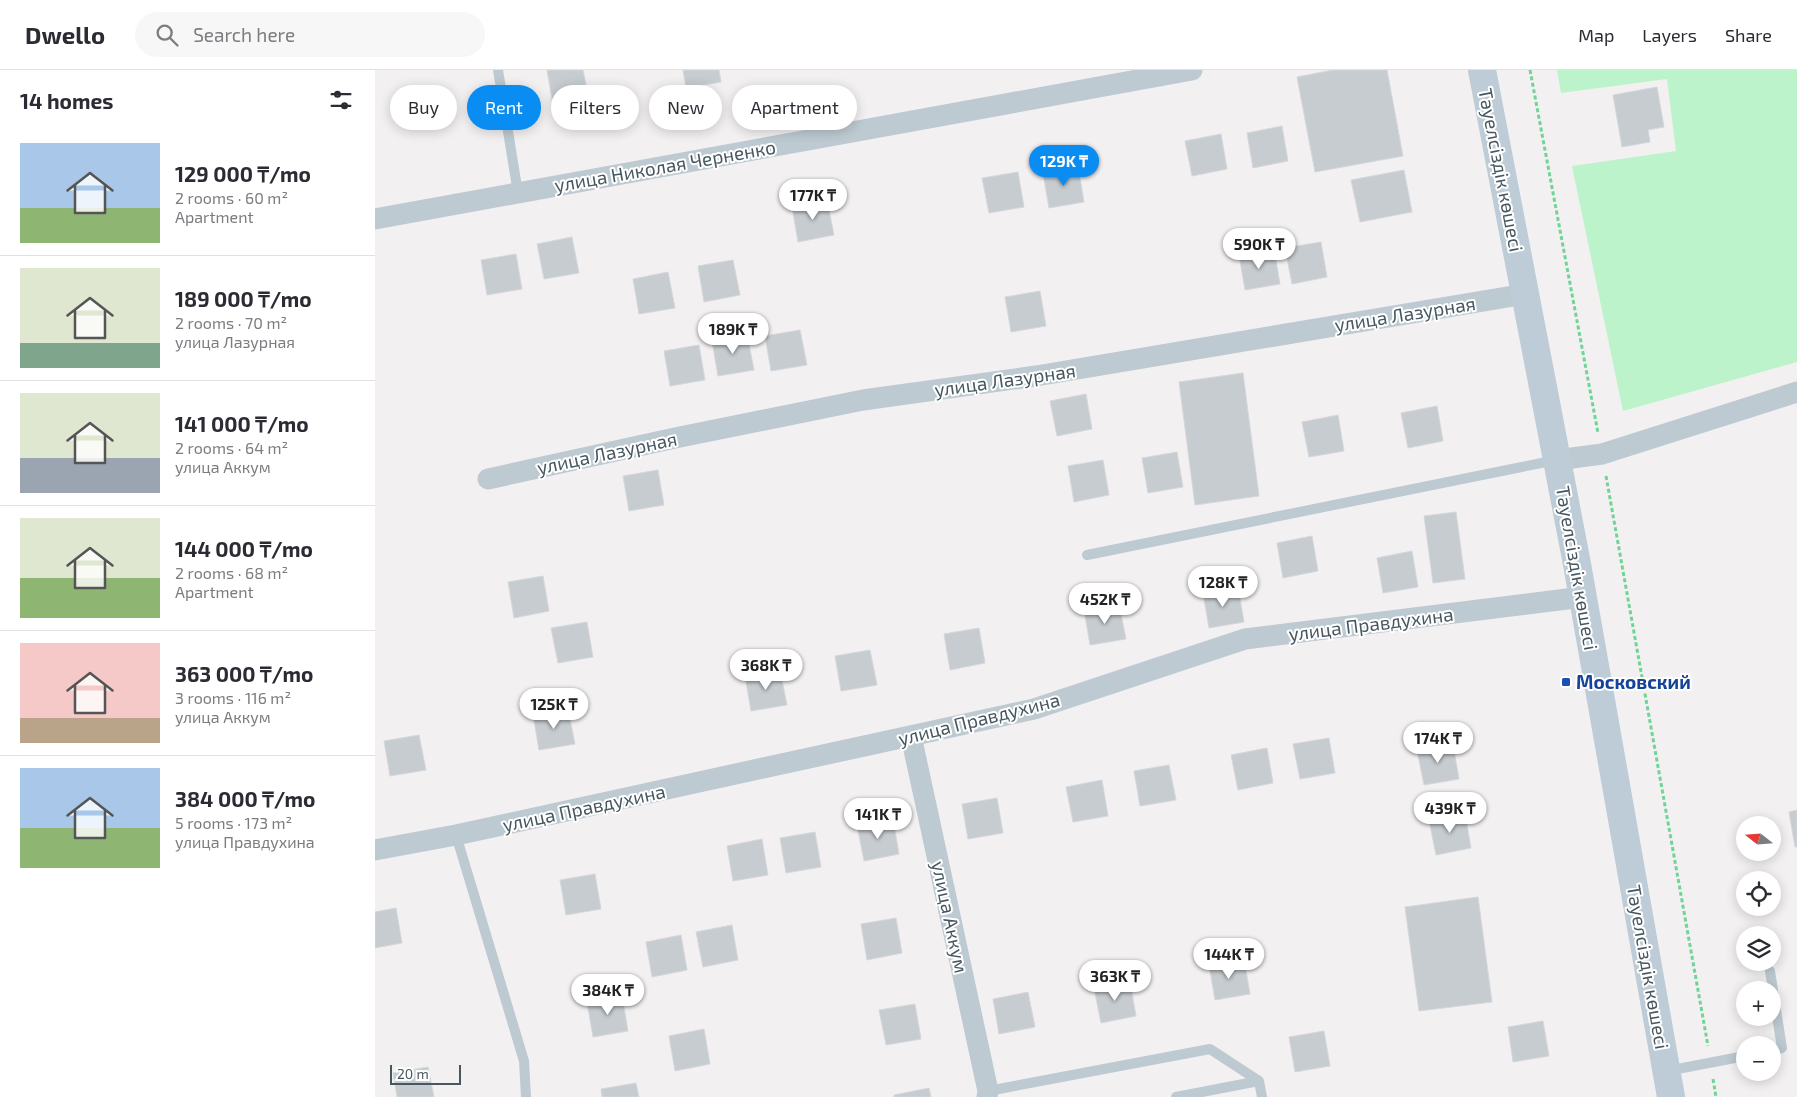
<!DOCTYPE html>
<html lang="en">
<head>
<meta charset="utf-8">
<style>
	body { margin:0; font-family:"Exo 2",sans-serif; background:#f7f7f7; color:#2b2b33; height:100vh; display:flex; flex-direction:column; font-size:19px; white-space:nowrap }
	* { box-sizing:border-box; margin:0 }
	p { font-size:16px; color:#7c7c81 }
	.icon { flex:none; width:28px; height:28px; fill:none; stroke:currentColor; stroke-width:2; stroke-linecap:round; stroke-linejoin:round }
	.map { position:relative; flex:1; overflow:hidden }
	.details { display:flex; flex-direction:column; background:#fff; width:375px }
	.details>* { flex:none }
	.guide { position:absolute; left:15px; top:15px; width:475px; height:45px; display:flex; gap:10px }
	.needle { width:32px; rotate:287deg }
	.controls { position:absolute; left:1361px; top:746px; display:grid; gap:10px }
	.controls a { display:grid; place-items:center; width:45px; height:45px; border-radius:50%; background:#fff; box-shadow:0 2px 12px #0003; font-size:25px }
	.scale { position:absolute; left:15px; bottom:12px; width:71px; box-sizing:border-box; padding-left:5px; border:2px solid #475760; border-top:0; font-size:14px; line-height:18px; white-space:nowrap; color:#475760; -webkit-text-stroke:4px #fff; paint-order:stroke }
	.price { position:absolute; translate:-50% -42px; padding:0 11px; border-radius:18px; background:#fff; color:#222; font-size:16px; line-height:32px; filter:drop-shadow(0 1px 2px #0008) }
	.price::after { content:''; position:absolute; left:50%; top:30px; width:15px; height:11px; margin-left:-8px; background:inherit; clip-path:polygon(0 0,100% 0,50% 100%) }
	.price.active { background:#0a8df3; color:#fff }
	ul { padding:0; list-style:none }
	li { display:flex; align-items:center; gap:15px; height:125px; padding:0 20px }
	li+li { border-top:1px solid #e1e1e2 }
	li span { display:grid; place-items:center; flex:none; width:140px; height:100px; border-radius:0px; color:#555 }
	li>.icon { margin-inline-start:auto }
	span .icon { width:60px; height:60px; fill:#fffc; stroke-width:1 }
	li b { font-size:21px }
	h2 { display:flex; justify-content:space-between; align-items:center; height:60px; padding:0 20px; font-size:21px }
	.pill { padding:0 18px; border-radius:22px; background:#fff; box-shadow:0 2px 12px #0003; font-size:18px; line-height:45px }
	.pill.active { background:#0a8df3; color:#fff }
	header { display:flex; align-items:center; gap:30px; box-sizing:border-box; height:70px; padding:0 25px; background:#fff; border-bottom:1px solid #e1e1e2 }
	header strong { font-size:24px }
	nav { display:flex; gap:28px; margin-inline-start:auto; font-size:18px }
	.search { width:350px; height:45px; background:#f7f7f7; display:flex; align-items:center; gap:12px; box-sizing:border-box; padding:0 18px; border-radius:28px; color:#7c7c81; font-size:19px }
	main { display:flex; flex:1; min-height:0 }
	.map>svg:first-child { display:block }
	.green { fill:#bcf3cb }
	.building { fill:#c7ccd0; stroke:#d4d7dc }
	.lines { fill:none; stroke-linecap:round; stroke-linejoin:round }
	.path { stroke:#71d497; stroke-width:3; stroke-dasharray:4 2.5; stroke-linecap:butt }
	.lane { stroke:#bdcad1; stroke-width:10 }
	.street { stroke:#bdcad1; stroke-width:21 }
	.secondary { stroke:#bdccd6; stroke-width:28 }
	.transit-dot { fill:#1a4fb4; stroke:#fff; stroke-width:2 }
	.labels { text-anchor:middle; stroke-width:4; stroke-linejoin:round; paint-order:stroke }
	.street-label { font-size:19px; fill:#475760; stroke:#fff }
	.transit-label { font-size:19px; font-weight:bold; fill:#164399; stroke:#fff; text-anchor:start }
</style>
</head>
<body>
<header>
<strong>Dwello</strong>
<div class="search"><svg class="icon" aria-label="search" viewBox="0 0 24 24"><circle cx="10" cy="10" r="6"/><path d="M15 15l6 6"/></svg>Search here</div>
<nav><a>Map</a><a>Layers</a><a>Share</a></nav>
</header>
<main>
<section class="details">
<h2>14 homes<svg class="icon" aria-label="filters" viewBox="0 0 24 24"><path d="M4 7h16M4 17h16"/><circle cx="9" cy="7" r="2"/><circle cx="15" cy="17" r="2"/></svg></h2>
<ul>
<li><span style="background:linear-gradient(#a9c7e8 65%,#8fb573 0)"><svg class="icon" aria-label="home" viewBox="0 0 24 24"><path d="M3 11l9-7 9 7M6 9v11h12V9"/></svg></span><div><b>129 000 ₸/mo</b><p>2 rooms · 60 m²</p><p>Apartment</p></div></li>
<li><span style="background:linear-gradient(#dfe7d0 75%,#7fa58c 0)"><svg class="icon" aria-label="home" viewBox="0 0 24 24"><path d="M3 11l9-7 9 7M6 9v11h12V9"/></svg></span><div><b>189 000 ₸/mo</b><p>2 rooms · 70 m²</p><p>улица Лазурная</p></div></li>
<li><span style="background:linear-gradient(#dfe7d0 65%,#9aa5b1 0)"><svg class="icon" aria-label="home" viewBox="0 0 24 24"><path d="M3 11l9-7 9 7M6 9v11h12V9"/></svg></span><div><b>141 000 ₸/mo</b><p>2 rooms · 64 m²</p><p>улица Аккум</p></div></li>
<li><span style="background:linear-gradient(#dfe7d0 60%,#8fb573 0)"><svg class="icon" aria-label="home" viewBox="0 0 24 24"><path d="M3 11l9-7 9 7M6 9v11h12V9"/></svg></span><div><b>144 000 ₸/mo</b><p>2 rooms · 68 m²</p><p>Apartment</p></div></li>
<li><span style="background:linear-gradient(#f6c9c9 75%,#b9a48a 0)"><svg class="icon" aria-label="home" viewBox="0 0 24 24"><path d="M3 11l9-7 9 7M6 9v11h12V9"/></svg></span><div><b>363 000 ₸/mo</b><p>3 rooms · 116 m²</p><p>улица Аккум</p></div></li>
<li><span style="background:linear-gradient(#a9c7e8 60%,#8fb573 0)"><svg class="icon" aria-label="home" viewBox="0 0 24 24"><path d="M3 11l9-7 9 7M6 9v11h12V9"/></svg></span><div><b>384 000 ₸/mo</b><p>5 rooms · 173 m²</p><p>улица Правдухина</p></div></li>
</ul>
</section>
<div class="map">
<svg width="1422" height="1027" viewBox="0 0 1422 1027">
	<rect width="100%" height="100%" fill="#f3f0f1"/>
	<path class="green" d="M 1182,0 L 1422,0 L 1422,292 L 1248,341 L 1197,96 L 1301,81 L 1292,9 L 1186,23 Z"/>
	<path class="building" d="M 172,0 L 208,0 L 214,29 L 178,35 Z
		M 308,0 L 344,0 L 346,12 L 311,18 Z
		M 958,0 L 1012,0 L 1028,86 L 940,102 L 922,7 Z
		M 1282,17 L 1289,57 L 1273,60 L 1275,72 L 1247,77 L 1238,25 Z
		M 907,56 L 913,91 L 878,98 L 872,63 Z
		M 846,64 L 852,99 L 817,106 L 810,71 Z
		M 703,96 L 709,132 L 674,138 L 668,103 Z
		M 1029,100 L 1037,142 L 985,152 L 976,110 Z
		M 643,102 L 649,137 L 614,143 L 607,108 Z
		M 452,130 L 459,165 L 423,172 L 417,137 Z
		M 197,167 L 204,203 L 169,209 L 162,174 Z
		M 946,172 L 952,207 L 917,214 L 910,178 Z
		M 899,179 L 905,214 L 870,220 L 864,185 Z
		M 141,184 L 147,219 L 112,225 L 106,190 Z
		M 358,190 L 365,225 L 329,232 L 323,196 Z
		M 293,202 L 300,238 L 264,244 L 258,209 Z
		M 665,221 L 671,256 L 636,262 L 630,227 Z
		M 425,260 L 432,295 L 396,301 L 390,266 Z
		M 372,264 L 379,300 L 343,306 L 337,271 Z
		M 324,275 L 330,310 L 295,316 L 289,281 Z
		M 868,303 L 884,426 L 820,435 L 804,312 Z
		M 711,324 L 717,359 L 682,366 L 675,331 Z
		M 1062,336 L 1068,371 L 1033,378 L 1026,343 Z
		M 963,345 L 969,381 L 934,387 L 927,352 Z
		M 802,382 L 808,417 L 773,423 L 767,388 Z
		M 728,390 L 734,425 L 699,432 L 693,396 Z
		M 283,400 L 289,435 L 254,441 L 248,406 Z
		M 1081,442 L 1090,509 L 1058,513 L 1049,446 Z
		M 937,466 L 943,501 L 908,508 L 902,473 Z
		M 1037,481 L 1043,517 L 1008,523 L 1002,488 Z
		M 168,506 L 174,541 L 139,548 L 133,512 Z
		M 863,517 L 869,552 L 834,558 L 828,523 Z
		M 744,534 L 751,569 L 715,575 L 709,540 Z
		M 212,552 L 218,587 L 183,593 L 176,558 Z
		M 604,558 L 610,593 L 575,600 L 569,564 Z
		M 495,580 L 502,615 L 466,621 L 460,586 Z
		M 405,600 L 412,635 L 376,641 L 370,606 Z
		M 193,639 L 200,674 L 164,680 L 158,645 Z
		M 44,665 L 51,700 L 15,706 L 9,671 Z
		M 954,668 L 960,703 L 925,709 L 918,674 Z
		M 1078,674 L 1084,709 L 1049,715 L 1042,680 Z
		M 892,678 L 898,713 L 863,720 L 856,685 Z
		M 794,695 L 801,730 L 765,736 L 759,701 Z
		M 727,710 L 733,746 L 698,752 L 691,717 Z
		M 622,728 L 628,763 L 593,769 L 587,734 Z
		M 1422,740 L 1422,777 L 1420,777 L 1414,742 Z
		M 1090,743 L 1096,778 L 1061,785 L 1054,750 Z
		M 518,749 L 524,784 L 489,791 L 482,755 Z
		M 440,762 L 446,797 L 411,803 L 405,768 Z
		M 387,769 L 393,805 L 358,811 L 352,776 Z
		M 220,804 L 226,839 L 191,845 L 185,810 Z
		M 1103,827 L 1117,932 L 1044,941 L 1030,837 Z
		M 21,838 L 27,873 L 0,878 L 0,842 Z
		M 521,848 L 527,883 L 492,890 L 486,854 Z
		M 357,855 L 363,890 L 328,897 L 321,862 Z
		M 306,865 L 312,900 L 277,907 L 271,872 Z
		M 869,889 L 875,924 L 840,930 L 834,895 Z
		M 755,911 L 761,946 L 726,953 L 719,918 Z
		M 653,922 L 660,957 L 624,964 L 618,929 Z
		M 247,925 L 253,961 L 218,967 L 212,932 Z
		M 540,934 L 546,969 L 511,975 L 504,940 Z
		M 1168,951 L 1174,986 L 1138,992 L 1133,957 Z
		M 329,959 L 335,994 L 300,1001 L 294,966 Z
		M 949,961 L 955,996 L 920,1002 L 914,967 Z
		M 53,997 L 59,1027 L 22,1027 L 18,1003 Z
		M 261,1013 L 264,1027 L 227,1027 L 226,1019 Z
		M 554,1018 L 556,1027 L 519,1027 L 519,1025 Z"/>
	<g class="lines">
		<path class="path" d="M 1155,0 L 1223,363
			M 1231,406 L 1333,976
			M 1338,1009 L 1341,1027"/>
		<path class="lane" d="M 123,0 L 143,123
			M 712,485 L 1181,390
			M 81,765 L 149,991 L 151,1027
			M 1395,901 L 1407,978 L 1398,980
			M 1292,1001 L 1370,986
			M 613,1021 L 835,979 L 884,1011
			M 801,1027 L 884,1011 L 887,1027"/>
		<path class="street" d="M 0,149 L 817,0
			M 1182,390 L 1227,384 L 1422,322
			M 113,409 L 300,368 L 488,330 L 661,306 L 1150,224
			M 536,666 L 613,1021 L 612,1027
			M 0,780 L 81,765 L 659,639 L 870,569 L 1208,527"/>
		<path class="secondary" d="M 1107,0 L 1202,494 L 1296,1027"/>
	</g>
	<rect class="transit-dot" x="1186" y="607" width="10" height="10" rx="2.5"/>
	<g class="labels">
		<g class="street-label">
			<text transform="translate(290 96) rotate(-10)" y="7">улица Николая Черненко</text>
			<text transform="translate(1126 100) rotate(79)" y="7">Тәуелсіздік көшесі</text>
			<text transform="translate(1030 244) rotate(-9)" y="7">улица Лазурная</text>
			<text transform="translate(630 310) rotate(-8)" y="7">улица Лазурная</text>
			<text transform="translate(232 383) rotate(-12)" y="7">улица Лазурная</text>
			<text transform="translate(1202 498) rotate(80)" y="7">Тәуелсіздік көшесі</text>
			<text transform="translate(996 554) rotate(-7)" y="7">улица Правдухина</text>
			<text transform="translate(604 649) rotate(-14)" y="7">улица Правдухина</text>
			<text transform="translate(209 738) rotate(-12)" y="7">улица Правдухина</text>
			<text transform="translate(575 847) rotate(78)" y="7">улица Аккум</text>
			<text transform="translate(1273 897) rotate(80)" y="7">Тәуелсіздік көшесі</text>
		</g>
		<g class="transit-label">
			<text x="1201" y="619">Московский</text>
		</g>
	</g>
</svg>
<div class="controls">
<a><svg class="needle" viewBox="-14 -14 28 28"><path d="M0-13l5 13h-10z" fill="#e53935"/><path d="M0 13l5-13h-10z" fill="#7c7c81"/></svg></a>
<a><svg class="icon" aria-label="locate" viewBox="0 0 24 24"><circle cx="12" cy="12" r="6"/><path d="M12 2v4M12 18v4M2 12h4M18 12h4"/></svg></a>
<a><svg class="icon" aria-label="layers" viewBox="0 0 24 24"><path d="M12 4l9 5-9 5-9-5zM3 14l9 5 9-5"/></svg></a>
<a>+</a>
<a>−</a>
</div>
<div class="scale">20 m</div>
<b class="price active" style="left:689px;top:117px">129K ₸</b>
<b class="price" style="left:438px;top:151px">177K ₸</b>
<b class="price" style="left:884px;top:200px">590K ₸</b>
<b class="price" style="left:358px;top:285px">189K ₸</b>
<b class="price" style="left:848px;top:538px">128K ₸</b>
<b class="price" style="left:730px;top:555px">452K ₸</b>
<b class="price" style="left:391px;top:621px">368K ₸</b>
<b class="price" style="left:179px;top:660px">125K ₸</b>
<b class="price" style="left:1063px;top:694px">174K ₸</b>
<b class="price" style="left:1075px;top:764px">439K ₸</b>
<b class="price" style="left:503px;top:770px">141K ₸</b>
<b class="price" style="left:854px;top:910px">144K ₸</b>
<b class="price" style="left:740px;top:932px">363K ₸</b>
<b class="price" style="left:233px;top:946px">384K ₸</b>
<div class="guide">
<a class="pill">Buy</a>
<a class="pill active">Rent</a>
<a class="pill">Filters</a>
<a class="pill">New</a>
<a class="pill">Apartment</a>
</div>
</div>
</main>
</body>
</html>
